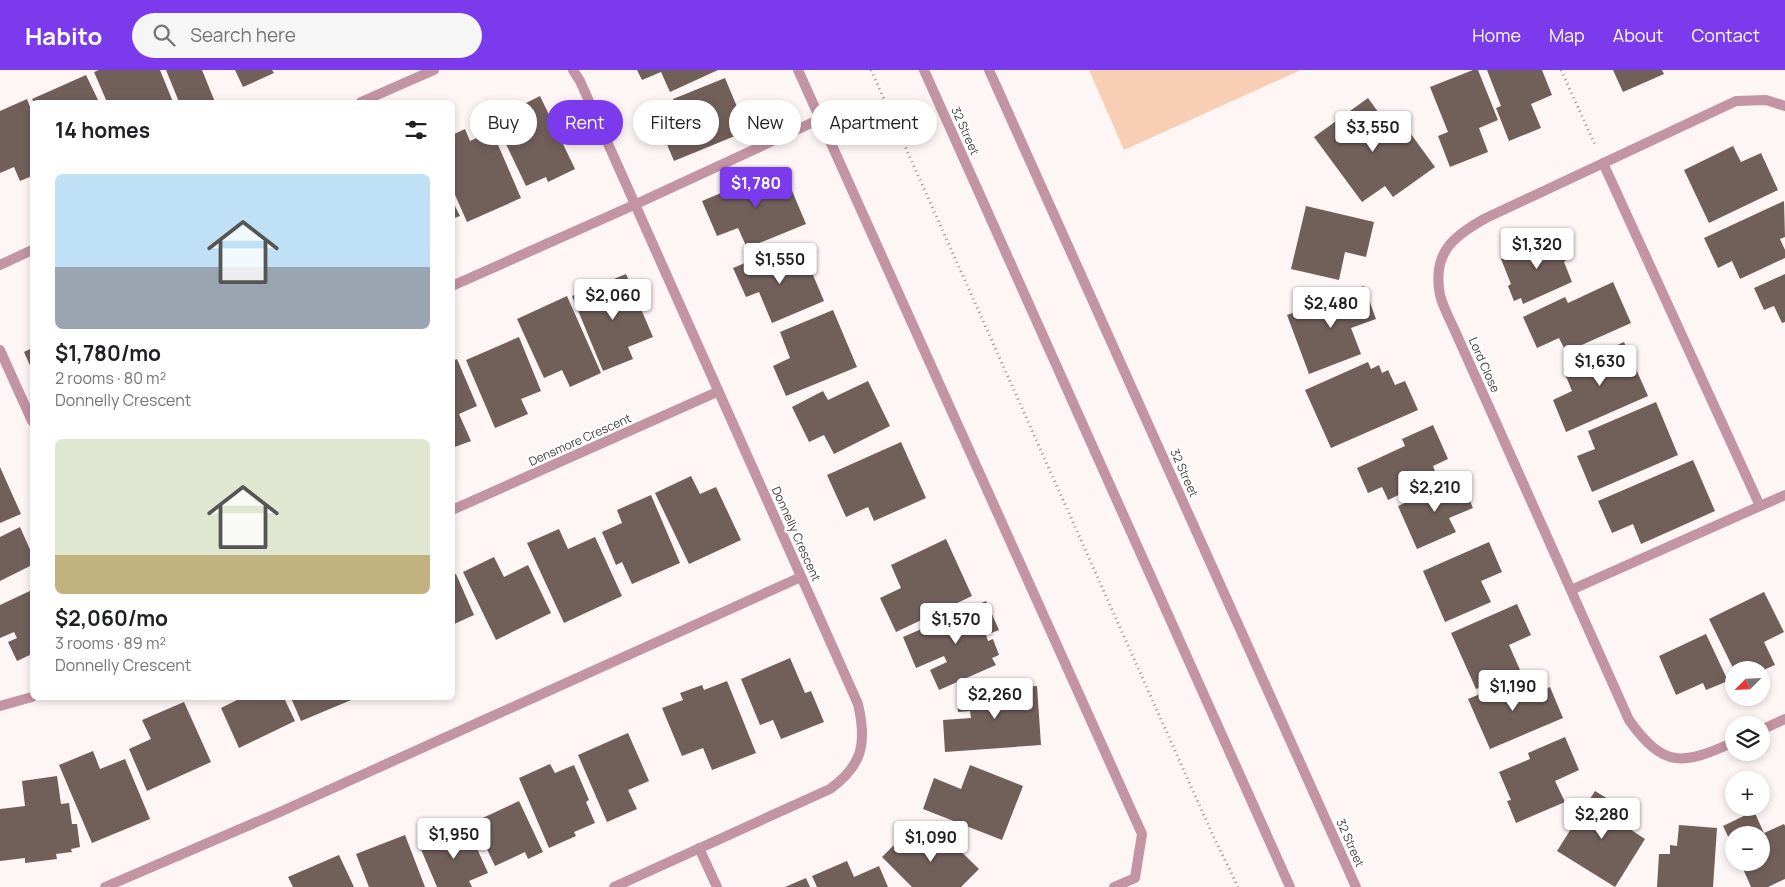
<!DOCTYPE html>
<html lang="en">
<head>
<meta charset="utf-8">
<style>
	body { margin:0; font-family:Manrope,sans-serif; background:#f6f6f6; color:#202124; height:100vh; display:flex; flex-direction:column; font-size:19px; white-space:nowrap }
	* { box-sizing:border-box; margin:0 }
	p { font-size:16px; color:#757577 }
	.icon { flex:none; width:28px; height:28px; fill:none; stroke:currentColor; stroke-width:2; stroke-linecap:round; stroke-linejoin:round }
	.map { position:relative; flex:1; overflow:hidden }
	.panel { position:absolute; left:30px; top:30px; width:425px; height:600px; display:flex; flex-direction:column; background:#fff; border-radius:8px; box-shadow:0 2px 8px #0003 }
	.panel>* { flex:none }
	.guide { position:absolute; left:470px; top:30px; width:475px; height:45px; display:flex; gap:10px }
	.needle { width:32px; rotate:246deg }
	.controls { position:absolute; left:1725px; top:591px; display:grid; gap:10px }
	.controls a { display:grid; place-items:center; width:45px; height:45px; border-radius:50%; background:#fff; box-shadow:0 2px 8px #0003; font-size:25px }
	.price { position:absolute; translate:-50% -42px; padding:0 11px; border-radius:5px; background:#fff; color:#222; font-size:16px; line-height:32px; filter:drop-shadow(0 1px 2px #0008) }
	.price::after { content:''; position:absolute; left:50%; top:30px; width:15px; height:11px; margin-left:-8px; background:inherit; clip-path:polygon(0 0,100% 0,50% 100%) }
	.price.on { background:#7c3aed; color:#fff }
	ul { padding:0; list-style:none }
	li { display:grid; align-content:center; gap:10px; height:265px; padding:0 25px }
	li span { display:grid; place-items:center; height:155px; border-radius:8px; color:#555 }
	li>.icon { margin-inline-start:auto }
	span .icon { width:90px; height:90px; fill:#fffc; stroke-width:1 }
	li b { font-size:21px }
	h2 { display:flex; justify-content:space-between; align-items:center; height:60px; padding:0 25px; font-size:21px }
	.pill { padding:0 18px; border-radius:22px; background:#fff; box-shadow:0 2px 8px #0003; font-size:18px; line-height:45px }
	.pill.on { background:#7c3aed; color:#fff }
	header { display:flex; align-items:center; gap:30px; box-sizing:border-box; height:70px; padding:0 25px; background:#7c3aed; color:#fff }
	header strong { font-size:24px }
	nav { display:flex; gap:28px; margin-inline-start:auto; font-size:18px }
	.search { width:350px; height:45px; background:#f6f6f6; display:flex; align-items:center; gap:12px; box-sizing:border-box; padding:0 18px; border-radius:28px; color:#757577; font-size:19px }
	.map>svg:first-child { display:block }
	.green { fill:#f8cfb5 }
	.building { fill:#715f5a }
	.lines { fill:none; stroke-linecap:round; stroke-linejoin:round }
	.path { stroke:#9b9292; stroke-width:3; stroke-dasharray:1 4; stroke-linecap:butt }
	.service { stroke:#c294a4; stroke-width:10 }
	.minor { stroke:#c294a4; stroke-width:10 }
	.tertiary { stroke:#c294a4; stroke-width:10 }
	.labels { text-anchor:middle; stroke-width:5; stroke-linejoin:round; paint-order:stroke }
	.street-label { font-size:12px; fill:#413939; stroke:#fff }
</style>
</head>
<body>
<header>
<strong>Habito</strong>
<div class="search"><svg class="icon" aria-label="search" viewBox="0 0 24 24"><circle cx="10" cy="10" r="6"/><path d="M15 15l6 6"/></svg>Search here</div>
<nav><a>Home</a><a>Map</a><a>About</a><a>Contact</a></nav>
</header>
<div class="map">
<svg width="1785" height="817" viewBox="0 0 1785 817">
	<rect width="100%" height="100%" fill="#fef5f5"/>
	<path class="green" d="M 1089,0 L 1301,0 L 1124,80 Z"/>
	<path class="building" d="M 99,0 L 160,0 L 173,32 L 107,32 L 94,2 Z
		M 166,0 L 202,0 L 215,32 L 179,32 Z
		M 235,0 L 272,0 L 274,3 L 243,17 Z
		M 637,0 L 718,0 L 670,22 L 661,2 L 642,10 Z
		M 1473,0 L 1478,0 L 1498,50 L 1479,58 L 1488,82 L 1450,97 L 1438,66 L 1448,62 L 1430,17 Z
		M 1487,0 L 1542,0 L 1552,25 L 1531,34 L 1541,58 L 1509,71 L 1496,38 L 1501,36 Z
		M 1613,0 L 1662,0 L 1664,4 L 1623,22 Z
		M 86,5 L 99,32 L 34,32 L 32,29 Z
		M 725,8 L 747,61 L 674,91 L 660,58 L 681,49 L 673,29 Z
		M 540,26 L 575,99 L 548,112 L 546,107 L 526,116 L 494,49 Z
		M 1368,28 L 1397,68 L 1408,60 L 1435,97 L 1393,127 L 1385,116 L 1362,132 L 1314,67 Z
		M 27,29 L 32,42 L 32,106 L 20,111 L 14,97 L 0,103 L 0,41 Z
		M 465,59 L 470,71 L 492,61 L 521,128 L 467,152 L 452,118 L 452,65 Z
		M 1733,76 L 1741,92 L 1761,83 L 1778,120 L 1709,153 L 1684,100 Z
		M 782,97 L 806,154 L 747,178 L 738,158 L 717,166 L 702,131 Z
		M 452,130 L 460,146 L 452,149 Z
		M 1784,131 L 1785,167 L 1780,169 L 1785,180 L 1785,188 L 1740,209 L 1732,191 L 1718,198 L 1704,168 Z
		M 1306,136 L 1374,152 L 1366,187 L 1345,182 L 1339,210 L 1291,199 Z
		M 1555,165 L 1566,190 L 1564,192 L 1572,212 L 1523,234 L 1521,228 L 1514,231 L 1508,216 L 1511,214 L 1501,189 Z
		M 771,182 L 778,198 L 805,186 L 824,231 L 772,253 L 759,222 L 746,227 L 733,198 Z
		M 626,204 L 653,267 L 628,277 L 633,289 L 603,301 L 572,226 Z
		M 1785,204 L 1785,252 L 1782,253 L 1774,236 L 1764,240 L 1754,218 Z
		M 1613,212 L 1631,253 L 1566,282 L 1559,268 L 1537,278 L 1523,247 L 1565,227 L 1568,233 Z
		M 1364,216 L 1376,249 L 1351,258 L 1361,284 L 1309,304 L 1287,245 Z
		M 567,226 L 601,303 L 570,317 L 562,300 L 544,308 L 517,249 Z
		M 833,240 L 857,297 L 786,326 L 773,296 L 790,288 L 780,262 Z
		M 519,267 L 541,321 L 521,329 L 528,344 L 495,358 L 466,290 Z
		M 1624,272 L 1648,326 L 1566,362 L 1553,330 L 1572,321 L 1563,299 Z
		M 32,278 L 32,300 L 24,282 Z
		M 457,289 L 477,336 L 459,344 L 471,371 L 452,378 L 452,291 Z
		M 1368,292 L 1371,299 L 1379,295 L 1382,303 L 1388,300 L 1395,315 L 1405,311 L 1418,340 L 1331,378 L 1305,320 Z
		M 868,311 L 890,356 L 834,384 L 824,365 L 809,372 L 792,337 L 823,321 L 828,330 Z
		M 1656,332 L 1678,385 L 1592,422 L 1577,386 L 1595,379 L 1588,361 Z
		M 1433,355 L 1448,389 L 1433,396 L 1437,407 L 1388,430 L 1382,417 L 1368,423 L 1357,398 L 1405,376 L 1402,369 Z
		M 901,372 L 926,428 L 874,451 L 868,437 L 846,447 L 827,405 Z
		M 1693,390 L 1715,441 L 1641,474 L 1633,454 L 1612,463 L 1598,431 Z
		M 0,397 L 21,444 L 0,453 Z
		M 691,406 L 700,424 L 716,417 L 741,470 L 689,494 L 655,423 Z
		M 1460,408 L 1473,438 L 1449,448 L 1456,462 L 1417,479 L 1398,436 Z
		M 651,425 L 680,493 L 632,514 L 622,492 L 616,495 L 602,462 L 622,453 L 617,440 Z
		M 20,457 L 32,484 L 32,495 L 0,511 L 0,467 Z
		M 559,459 L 568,479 L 595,467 L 622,526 L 564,553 L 527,473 Z
		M 946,469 L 972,526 L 896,562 L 880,528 L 901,518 L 891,495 Z
		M 1489,472 L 1502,502 L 1481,511 L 1491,532 L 1445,552 L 1423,501 Z
		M 494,487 L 504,507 L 528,495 L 551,543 L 496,570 L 463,502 Z
		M 456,504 L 474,545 L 452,555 L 452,505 Z
		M 32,520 L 32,584 L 17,591 L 8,572 L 17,568 L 14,562 L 0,568 L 0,535 Z
		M 1764,522 L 1784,562 L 1764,572 L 1775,595 L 1761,601 L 1761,600 L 1734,600 L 1709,549 Z
		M 986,531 L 999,560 L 986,565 L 988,571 L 993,569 L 999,585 L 992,588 L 996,595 L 939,620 L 930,600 L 947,592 L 944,586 L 916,598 L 903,567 Z
		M 1517,534 L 1531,565 L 1509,575 L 1520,600 L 1476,619 L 1451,563 Z
		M 1706,564 L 1728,611 L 1706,620 L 1703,613 L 1676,625 L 1659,586 Z
		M 790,588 L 805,623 L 811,621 L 824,652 L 781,669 L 773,650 L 760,655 L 741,609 Z
		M 1519,608 L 1527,627 L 1550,617 L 1563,648 L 1490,679 L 1468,629 Z
		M 727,611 L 756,683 L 712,700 L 703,678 L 682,686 L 662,638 L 683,630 L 680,623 L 702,615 L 704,620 Z
		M 1037,616 L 1041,675 L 945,682 L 943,650 L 971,648 L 970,641 L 958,642 L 957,621 Z
		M 238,628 L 284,628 L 295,651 L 239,678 L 221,638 L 239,629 Z
		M 291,628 L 356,628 L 301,651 Z
		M 184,632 L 211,692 L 147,721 L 129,679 L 151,669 L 142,650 Z
		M 628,663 L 649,711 L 628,720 L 637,739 L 607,752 L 578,685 Z
		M 1565,667 L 1579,700 L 1555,711 L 1565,732 L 1516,753 L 1507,731 L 1511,730 L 1499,702 L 1530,689 L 1528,683 Z
		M 93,681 L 100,699 L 125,689 L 150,749 L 92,773 L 59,695 Z
		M 550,694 L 555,703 L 574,695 L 589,730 L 586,732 L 595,753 L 574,762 L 576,766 L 549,778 L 519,708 Z
		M 970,695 L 1023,716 L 1002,770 L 923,739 L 934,708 L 961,719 Z
		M 57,706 L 61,734 L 69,733 L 72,754 L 77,754 L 80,777 L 71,779 L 72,782 L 56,784 L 57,789 L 25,793 L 25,788 L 0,791 L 0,739 L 25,736 L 22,711 Z
		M 1595,721 L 1626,740 L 1619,752 L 1645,769 L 1615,817 L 1557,781 Z
		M 519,731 L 543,782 L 528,789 L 525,782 L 495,796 L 474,752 Z
		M 1754,741 L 1764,763 L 1784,754 L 1785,756 L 1785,809 L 1768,817 L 1751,817 L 1740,792 L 1761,792 L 1761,765 L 1734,765 L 1734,779 L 1723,756 Z
		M 1679,755 L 1717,758 L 1713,817 L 1657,817 L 1659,784 L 1670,784 L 1670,775 L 1677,776 Z
		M 467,756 L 488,803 L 469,811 L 472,817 L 437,817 L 420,777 Z
		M 939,760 L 979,799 L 961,817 L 912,817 L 882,787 L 906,763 L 922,778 Z
		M 405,765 L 425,817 L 369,817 L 356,784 Z
		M 339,785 L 354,817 L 293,817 L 288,807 Z
		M 847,791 L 854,807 L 879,796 L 888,817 L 817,817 L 812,806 Z
		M 806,808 L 810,817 L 785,817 Z"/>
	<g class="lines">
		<path class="path" d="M 871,0 L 1210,759 L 1238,817
			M 1561,0 L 1596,77"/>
		<path class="service" d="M 798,0 L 1142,764 L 1135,808 L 1114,817
			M 1603,93 L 1760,436
			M 452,216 L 634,135 L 820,49
			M 0,280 L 32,351
			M 1571,520 L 1785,425
			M 699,778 L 717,817
			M 105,817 L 280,742 L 801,507"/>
		<path class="minor" d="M 573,0 L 580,11 L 858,634 C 867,673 863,695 830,719 L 614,817
			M 361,32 L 434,0
			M 0,195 L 32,180
			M 452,440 L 717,322
			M 0,636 L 32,627
			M 1761,660 L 1785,649
			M 1734,672 C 1683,695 1664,699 1629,650 L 1455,261 C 1450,250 1443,237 1440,225 C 1432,183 1453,166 1486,148 L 1736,31 L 1766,30 L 1785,36"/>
		<path class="tertiary" d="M 924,0 L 1290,817
			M 989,0 L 1356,817"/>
	</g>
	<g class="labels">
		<g class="street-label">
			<text transform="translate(965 61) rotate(66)" y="4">32 Street</text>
			<text transform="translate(1484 295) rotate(66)" y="4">Lord Close</text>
			<text transform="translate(580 370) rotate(-24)" y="4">Densmore Crescent</text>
			<text transform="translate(1184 403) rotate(66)" y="4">32 Street</text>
			<text transform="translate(796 464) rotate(66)" y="4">Donnelly Crescent</text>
			<text transform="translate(1350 773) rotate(66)" y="4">32 Street</text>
		</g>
	</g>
</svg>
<div class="controls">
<a><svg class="needle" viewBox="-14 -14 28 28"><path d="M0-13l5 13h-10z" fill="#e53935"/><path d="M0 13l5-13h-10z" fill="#757577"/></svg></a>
<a><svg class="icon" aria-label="layers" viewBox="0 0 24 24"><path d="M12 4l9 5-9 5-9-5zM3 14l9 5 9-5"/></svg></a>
<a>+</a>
<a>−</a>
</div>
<b class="price" style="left:1373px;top:83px">$3,550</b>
<b class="price on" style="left:756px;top:139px">$1,780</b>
<b class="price" style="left:1537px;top:200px">$1,320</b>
<b class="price" style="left:780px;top:215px">$1,550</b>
<b class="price" style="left:613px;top:251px">$2,060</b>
<b class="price" style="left:1331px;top:259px">$2,480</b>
<b class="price" style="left:1600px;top:317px">$1,630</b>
<b class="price" style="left:1435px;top:443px">$2,210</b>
<b class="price" style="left:956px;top:575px">$1,570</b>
<b class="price" style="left:1513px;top:642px">$1,190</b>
<b class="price" style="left:995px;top:650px">$2,260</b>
<b class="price" style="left:1602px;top:770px">$2,280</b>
<b class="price" style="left:454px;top:790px">$1,950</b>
<b class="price" style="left:931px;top:793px">$1,090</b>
<div class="guide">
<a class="pill">Buy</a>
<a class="pill on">Rent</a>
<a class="pill">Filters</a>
<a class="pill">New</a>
<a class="pill">Apartment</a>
</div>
<section class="panel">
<h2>14 homes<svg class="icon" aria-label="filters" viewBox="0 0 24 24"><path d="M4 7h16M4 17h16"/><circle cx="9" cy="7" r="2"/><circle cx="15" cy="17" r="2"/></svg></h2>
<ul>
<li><span style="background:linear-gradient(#bfe0f5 60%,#9aa5b1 0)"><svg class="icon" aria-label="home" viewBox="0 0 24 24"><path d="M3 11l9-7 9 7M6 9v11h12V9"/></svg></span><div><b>$1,780/mo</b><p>2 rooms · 80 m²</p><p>Donnelly Crescent</p></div></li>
<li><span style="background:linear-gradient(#dfe7d0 75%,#c2b280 0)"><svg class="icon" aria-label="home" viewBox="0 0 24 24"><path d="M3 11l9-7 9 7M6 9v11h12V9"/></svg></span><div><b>$2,060/mo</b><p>3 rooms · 89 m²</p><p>Donnelly Crescent</p></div></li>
</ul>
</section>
</div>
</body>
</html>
